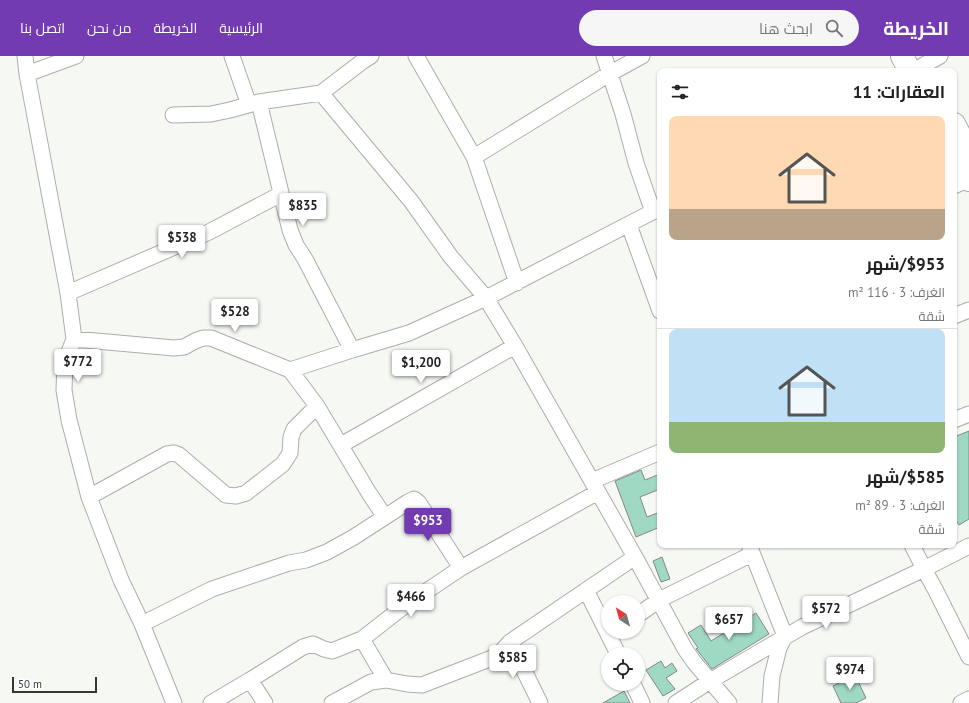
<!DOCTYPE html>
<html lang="ar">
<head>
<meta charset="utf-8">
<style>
	body { margin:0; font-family:"PT Sans",Cairo,sans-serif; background:#f6f6f6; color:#222; direction:rtl; height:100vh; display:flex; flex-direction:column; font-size:15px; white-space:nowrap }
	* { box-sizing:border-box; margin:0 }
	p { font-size:13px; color:#767676 }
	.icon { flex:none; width:22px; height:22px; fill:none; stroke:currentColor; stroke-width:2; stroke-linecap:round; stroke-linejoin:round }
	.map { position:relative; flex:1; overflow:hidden; direction:ltr }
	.drawer { position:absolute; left:657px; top:12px; width:300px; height:480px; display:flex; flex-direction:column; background:#fff; border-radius:8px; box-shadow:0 1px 3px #0004; direction:rtl }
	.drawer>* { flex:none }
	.needle { width:26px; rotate:323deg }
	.buttons { position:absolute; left:601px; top:539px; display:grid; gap:8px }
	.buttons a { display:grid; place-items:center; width:44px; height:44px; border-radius:50%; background:#fff; box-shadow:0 1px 3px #0004; font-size:20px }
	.scale { position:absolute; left:12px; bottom:10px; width:85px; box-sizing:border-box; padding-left:4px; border:2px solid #353635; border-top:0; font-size:11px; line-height:14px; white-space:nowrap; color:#353635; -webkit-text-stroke:3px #fff; paint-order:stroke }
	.price { position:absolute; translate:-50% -34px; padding:0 9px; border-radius:4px; background:#fff; color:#222; font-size:13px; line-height:26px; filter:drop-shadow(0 1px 2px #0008) }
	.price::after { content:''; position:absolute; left:50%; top:24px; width:12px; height:9px; margin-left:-6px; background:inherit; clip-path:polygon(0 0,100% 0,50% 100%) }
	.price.current { background:#733bb2; color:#fff }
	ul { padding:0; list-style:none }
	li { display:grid; align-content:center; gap:8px; height:212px; padding:0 12px }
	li+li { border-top:1px solid #e0e0e0 }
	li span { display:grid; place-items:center; height:124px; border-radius:8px; color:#555 }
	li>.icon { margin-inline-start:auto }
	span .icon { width:72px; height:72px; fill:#fffc; stroke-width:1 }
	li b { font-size:17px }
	h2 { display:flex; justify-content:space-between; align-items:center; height:48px; padding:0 12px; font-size:17px }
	header { display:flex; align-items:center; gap:24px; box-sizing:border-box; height:56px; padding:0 20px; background:#733bb2; color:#fff }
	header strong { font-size:19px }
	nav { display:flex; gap:22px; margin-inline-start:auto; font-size:14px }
	.search { width:280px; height:36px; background:#f6f6f6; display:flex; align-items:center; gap:10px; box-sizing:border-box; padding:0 14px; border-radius:22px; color:#767676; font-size:15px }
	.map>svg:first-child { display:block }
	.building { fill:#a0d9c3; stroke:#838886 }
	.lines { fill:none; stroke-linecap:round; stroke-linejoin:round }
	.minor-casing { stroke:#abaeaa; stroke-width:17 }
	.highway-casing { stroke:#abaeaa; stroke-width:24 }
	.minor { stroke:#fff; stroke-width:15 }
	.highway { stroke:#fff; stroke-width:22 }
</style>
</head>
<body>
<header>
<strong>الخريطة</strong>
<div class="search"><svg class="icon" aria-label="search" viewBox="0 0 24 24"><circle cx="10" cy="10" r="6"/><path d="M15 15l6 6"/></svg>ابحث هنا</div>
<nav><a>الرئيسية</a><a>الخريطة</a><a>من نحن</a><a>اتصل بنا</a></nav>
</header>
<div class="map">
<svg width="969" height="647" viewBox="0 0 969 647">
	<rect width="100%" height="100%" fill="#f5f8f3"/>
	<path class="building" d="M 969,375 L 969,463 L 959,469 L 954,461 L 954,381 Z
		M 641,414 L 645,424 L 660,418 L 660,433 L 640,441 L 647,461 L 660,456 L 660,471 L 636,481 L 615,425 Z
		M 662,501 L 670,523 L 661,526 L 653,505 Z
		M 756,557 L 769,578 L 712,613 L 697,594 L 696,593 L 698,592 L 688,577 L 701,569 L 711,585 Z
		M 661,605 L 665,612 L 672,607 L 677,615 L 666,622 L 675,633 L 663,640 L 646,614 Z
		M 855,619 L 866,642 L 856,647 L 841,647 L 833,630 Z
		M 624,635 L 630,647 L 603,647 Z"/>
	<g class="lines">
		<defs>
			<path id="minor" d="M 25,0 L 27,18 L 68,237 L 74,283 L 65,306 L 64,334 L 69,364 L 89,441 L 121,524 L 142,568 L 174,647
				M 232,0 L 249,49
				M 416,0 L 474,101 L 517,227
				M 604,0 L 623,58 L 636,107 L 653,156
				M 922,10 L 940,0
				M 27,18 L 76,0
				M 321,37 L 411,145 L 451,201 L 486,242 L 515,290 L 635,501 L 685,593 L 694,606 L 729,647
				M 259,46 L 290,174 L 296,189 L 305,203 L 352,294
				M 173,59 L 211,58 L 230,54 L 259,46 L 321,37 L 363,5 L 371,0
				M 474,101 L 609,18 L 642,0
				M 954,130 L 969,123
				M 629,169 L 660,255
				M 68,237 L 209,176 L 281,138
				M 954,260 L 969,254
				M 74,283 L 174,292 L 184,291 L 195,285 L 203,282 L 211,282 L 290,314 L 317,350 L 369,437 L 385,461
				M 290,314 L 352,294 L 409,277 L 486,242 L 660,152
				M 954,364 L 969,358
				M 341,389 L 515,290
				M 592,425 L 660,396
				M 89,441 L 167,398 L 174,397 L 179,399 L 226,439 L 236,440 L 246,437 L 283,408 L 290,397 L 291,381 L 294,373 L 317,350
				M 749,489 L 785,580 L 779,592 L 772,620 L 770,647
				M 912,489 L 924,513 L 936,535 L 969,601
				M 586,534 L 618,598
				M 638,559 L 659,544 L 752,498
				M 142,568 L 212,533 L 289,507 L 306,504 L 327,496 L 354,481 L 408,446 L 414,443 L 419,447 L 461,512
				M 362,583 L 386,624
				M 510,586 L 540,647
				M 250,624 L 265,647
				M 633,628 L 642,647
				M 211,647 L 250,624 L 303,591 L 313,588 L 324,593 L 332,595 L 362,583 L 403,551 L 461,512 L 598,436
				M 332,647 L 371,626 L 386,624 L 407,628 L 422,629 L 492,602 L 502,595 L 510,586 L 635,501
				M 676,647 L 710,625 L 802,571 L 924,513 L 969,490
				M 961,647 L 969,643"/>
			<path id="highway" d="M 902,0 L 910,15
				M 954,68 L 969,96
				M 954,95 L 969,124"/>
		</defs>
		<use href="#minor" class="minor-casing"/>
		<use href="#highway" class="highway-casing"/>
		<use href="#minor" class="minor"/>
		<use href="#highway" class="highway"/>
	</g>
</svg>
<div class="buttons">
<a><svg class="needle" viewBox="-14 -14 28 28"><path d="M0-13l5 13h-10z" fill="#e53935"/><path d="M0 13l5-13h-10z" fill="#767676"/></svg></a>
<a><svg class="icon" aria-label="locate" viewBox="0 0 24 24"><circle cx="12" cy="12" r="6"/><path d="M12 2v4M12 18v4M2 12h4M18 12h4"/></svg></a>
</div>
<div class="scale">50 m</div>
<b class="price" style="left:303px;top:171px">$835</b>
<b class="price" style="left:182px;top:203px">$538</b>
<b class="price" style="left:235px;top:277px">$528</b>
<b class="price" style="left:78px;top:327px">$772</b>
<b class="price" style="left:421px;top:328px">$1,200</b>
<b class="price current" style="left:428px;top:486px">$953</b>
<b class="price" style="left:411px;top:562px">$466</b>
<b class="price" style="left:826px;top:574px">$572</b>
<b class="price" style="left:729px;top:585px">$657</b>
<b class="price" style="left:513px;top:623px">$585</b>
<b class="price" style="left:850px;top:635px">$974</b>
<section class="drawer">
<h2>العقارات: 11<svg class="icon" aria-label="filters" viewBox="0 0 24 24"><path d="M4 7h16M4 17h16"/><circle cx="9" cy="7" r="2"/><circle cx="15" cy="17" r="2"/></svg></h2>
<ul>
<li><span style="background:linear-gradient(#ffd9b3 75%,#b9a48a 0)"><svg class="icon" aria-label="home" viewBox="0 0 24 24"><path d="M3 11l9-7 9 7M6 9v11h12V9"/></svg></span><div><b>$953/شهر</b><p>الغرف: 3 · 116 m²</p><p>شقة</p></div></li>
<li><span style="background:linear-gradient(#bfe0f5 75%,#8fb573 0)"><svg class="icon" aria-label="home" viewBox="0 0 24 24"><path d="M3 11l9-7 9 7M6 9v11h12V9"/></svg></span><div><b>$585/شهر</b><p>الغرف: 3 · 89 m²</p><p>شقة</p></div></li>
</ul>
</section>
</div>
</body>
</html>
